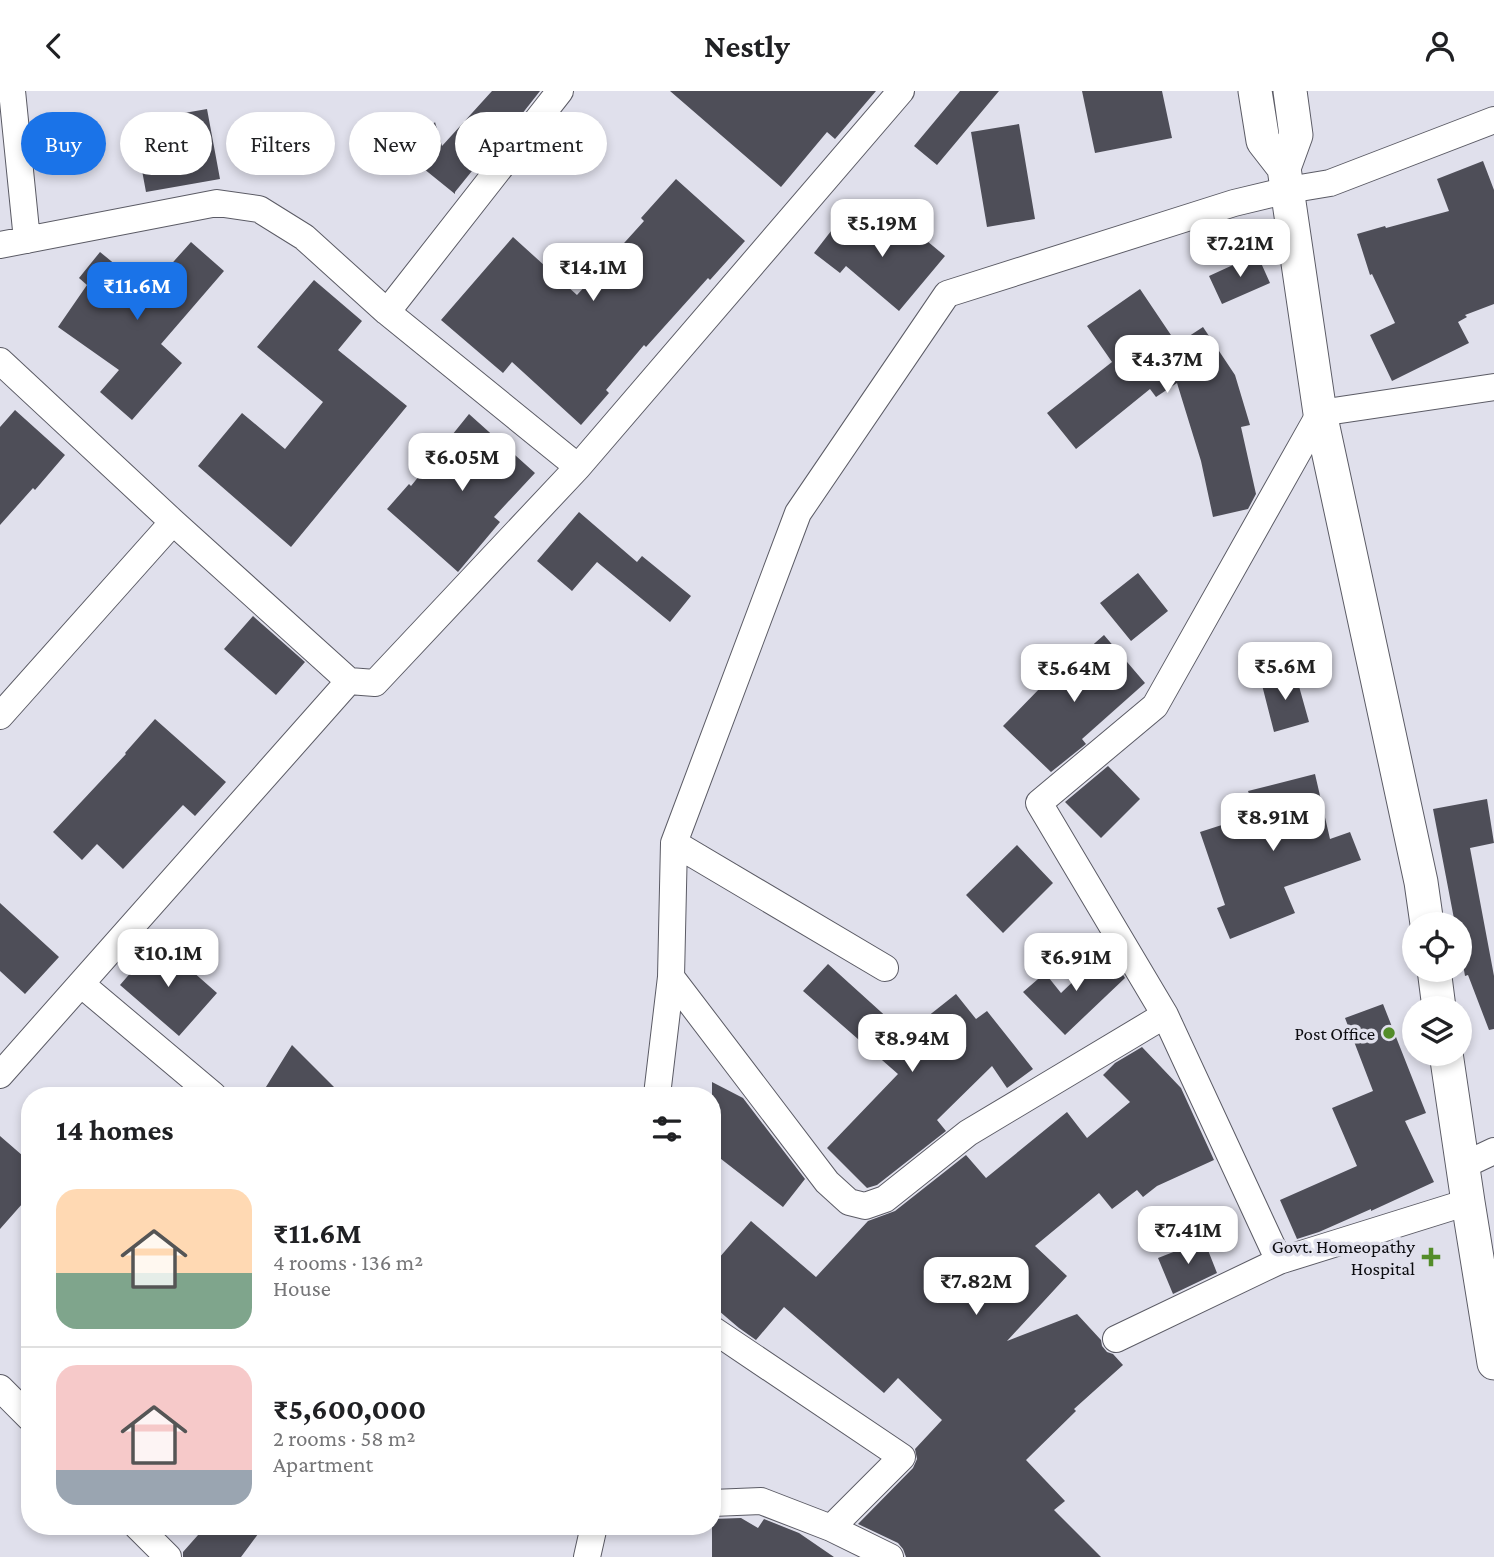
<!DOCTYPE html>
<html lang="en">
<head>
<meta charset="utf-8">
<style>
	body { margin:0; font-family:"Crimson Pro",serif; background:#f2f2f2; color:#202124; height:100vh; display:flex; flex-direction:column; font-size:26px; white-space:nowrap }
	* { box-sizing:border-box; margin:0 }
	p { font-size:23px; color:#757577 }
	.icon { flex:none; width:38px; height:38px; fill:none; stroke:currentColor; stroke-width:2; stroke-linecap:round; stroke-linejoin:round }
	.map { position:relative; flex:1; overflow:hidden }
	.side { position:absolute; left:21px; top:996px; width:700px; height:448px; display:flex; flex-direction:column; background:#fff; border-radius:28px; box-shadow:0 4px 10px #0003 }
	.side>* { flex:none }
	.guide { position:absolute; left:21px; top:21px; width:700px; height:63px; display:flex; gap:14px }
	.controls { position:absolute; left:1402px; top:821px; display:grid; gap:14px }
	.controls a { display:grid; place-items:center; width:70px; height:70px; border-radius:50%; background:#fff; box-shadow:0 4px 10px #0003; font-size:35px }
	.price { position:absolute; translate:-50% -60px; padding:0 16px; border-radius:14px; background:#fff; color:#222; font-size:23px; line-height:46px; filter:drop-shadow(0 2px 4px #0008) }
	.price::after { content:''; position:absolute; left:50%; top:42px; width:21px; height:16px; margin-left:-10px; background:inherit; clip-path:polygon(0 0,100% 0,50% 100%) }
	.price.active { background:#1a73e8; color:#fff }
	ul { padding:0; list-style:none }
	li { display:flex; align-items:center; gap:21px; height:175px; padding:0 35px }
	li+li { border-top:2px solid #e0e0e0 }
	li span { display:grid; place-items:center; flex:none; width:196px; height:140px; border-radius:21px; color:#555 }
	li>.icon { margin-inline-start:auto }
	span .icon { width:84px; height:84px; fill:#fffc; stroke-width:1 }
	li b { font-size:30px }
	h2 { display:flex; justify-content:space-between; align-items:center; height:84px; padding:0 35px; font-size:30px }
	.chip { padding:0 24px; border-radius:32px; background:#fff; box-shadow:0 4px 10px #0003; font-size:24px; line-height:63px }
	.chip.active { background:#1a73e8; color:#fff }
	header { display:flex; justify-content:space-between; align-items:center; height:91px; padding:0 35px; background:#fff; font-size:32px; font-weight:700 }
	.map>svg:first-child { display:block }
	.building { fill:#4e4e58 }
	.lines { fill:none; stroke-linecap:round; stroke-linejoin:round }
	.minor-casing { stroke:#5b5b65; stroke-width:28 }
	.tertiary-casing { stroke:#5b5b65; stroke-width:35 }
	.minor { stroke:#fff; stroke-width:26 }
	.tertiary { stroke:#fff; stroke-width:33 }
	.poi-dot { fill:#538c29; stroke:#e0e0ec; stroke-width:2.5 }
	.labels { text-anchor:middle; stroke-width:7; stroke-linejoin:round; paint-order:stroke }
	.poi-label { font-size:19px; fill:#0c0c10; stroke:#e0e0ec; text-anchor:end }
</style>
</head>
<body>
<header><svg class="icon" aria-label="back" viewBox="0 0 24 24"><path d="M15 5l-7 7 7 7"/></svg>Nestly<svg class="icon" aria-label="person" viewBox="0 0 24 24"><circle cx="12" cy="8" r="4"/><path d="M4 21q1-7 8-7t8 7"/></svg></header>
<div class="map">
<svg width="1494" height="1466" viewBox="0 0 1494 1466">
	<rect width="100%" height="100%" fill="#e0e0ec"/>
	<path class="building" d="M 492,0 L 540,0 L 503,47 L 501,44 L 455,101 L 455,103 L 408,65 L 435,31 L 442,55 Z
		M 670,0 L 876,0 L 835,48 L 827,41 L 781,96 Z
		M 960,0 L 999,0 L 937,74 L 914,55 Z
		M 1082,0 L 1162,0 L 1172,47 L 1095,62 Z
		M 207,18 L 220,88 L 146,101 L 133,31 Z
		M 1019,33 L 1035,128 L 987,136 L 971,41 Z
		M 1483,70 L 1494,99 L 1494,213 L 1465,224 L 1467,226 L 1458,231 L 1469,252 L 1392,290 L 1370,244 L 1395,232 L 1372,183 L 1370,184 L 1357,143 L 1385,135 L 1386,137 L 1449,120 L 1437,88 Z
		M 676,88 L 745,150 L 710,189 L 708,187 L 646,256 L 644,254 L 606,299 L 609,302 L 581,334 L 512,271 L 503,282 L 441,229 L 513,146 L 577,204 L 644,130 L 641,127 Z
		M 845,122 L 884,152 L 903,130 L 945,165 L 899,220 L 846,175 L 840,182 L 814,162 Z
		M 191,151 L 224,180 L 161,253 L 182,272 L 132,329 L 100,301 L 119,279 L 58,236 L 87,194 L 79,187 L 100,161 L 138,192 L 141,190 L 150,197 Z
		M 1257,163 L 1270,192 L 1222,213 L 1209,185 Z
		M 314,189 L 362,230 L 338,259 L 407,315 L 291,456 L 198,375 L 242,322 L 285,358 L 323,311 L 257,256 Z
		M 1140,198 L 1177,253 L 1203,236 L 1235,284 L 1250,334 L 1241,336 L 1256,403 L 1248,418 L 1213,426 L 1201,370 L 1177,292 L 1156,306 L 1150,298 L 1076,358 L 1047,322 L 1112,271 L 1087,235 Z
		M 15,319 L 65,364 L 35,399 L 33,397 L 0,434 L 0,336 Z
		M 469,323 L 535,382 L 494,426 L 500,431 L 458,481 L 387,418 L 409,393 L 411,395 Z
		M 579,421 L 637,471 L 642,465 L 691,505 L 670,531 L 597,471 L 572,500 L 537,470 Z
		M 1138,482 L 1168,520 L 1131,550 L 1100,512 Z
		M 253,525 L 305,571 L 276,604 L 224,558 Z
		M 1104,544 L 1145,592 L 1082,648 L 1086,653 L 1051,681 L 1003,635 L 1043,594 L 1045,596 Z
		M 1295,581 L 1309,631 L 1274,641 L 1261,590 Z
		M 155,628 L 226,691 L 195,725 L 183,714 L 123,778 L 97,753 L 82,769 L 53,741 L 126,663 L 125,662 Z
		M 1108,675 L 1140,708 L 1101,747 L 1065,711 Z
		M 1315,683 L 1330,748 L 1350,741 L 1361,769 L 1284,796 L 1295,822 L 1230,848 L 1217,817 L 1225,814 L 1200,741 L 1256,723 L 1248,700 Z
		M 1487,708 L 1494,752 L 1470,757 L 1494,885 L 1494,938 L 1489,939 L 1468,884 L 1465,885 L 1460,856 L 1460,833 L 1455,833 L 1433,718 Z
		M 1017,754 L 1053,792 L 1003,842 L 966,804 Z
		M 0,812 L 59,866 L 25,903 L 0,880 Z
		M 158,850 L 217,902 L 179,945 L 120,894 Z
		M 1107,858 L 1125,887 L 1065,944 L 1023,901 L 1045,882 L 1061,902 Z
		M 828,873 L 891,930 L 892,928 L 908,941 L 956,903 L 976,928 L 987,920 L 1033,978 L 1007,997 L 992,975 L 937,1029 L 946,1040 L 877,1094 L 867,1097 L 827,1057 L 898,983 L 803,900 Z
		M 1383,913 L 1426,1022 L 1405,1030 L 1434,1091 L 1371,1120 L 1371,1118 L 1319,1141 L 1297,1148 L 1280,1109 L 1357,1075 L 1332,1017 L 1373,1000 L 1345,927 Z
		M 292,954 L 342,1004 L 261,1004 Z
		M 1142,956 L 1181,997 L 1214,1069 L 1157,1095 L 1143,1106 L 1137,1099 L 1112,1118 L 1099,1102 L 1035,1155 L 1067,1185 L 1007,1250 L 1077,1223 L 1101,1249 L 1102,1255 L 1107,1261 L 1113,1263 L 1123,1274 L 1074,1318 L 1076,1320 L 1026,1369 L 1065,1410 L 1054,1419 L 1101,1466 L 906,1466 L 903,1458 L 898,1452 L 858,1433 L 913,1377 L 917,1368 L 915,1358 L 942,1329 L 898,1287 L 884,1302 L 784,1216 L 756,1249 L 739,1237 L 712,1214 L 712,1175 L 751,1130 L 816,1186 L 868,1130 L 895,1120 L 966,1064 L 986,1087 L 1067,1021 L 1087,1047 L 1130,1011 L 1103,984 L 1115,972 Z
		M 712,991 L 743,1007 L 805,1088 L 783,1116 L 712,1061 Z
		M 0,1045 L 30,1071 L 30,1104 L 0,1138 Z
		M 1204,1149 L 1217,1182 L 1173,1203 L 1158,1167 Z
		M 741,1427 L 758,1437 L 764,1428 L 799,1442 L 834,1466 L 712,1466 L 712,1428 Z
		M 206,1435 L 264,1435 L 241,1466 L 183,1466 L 183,1461 Z"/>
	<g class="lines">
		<defs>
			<path id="minor" d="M 12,0 L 27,149
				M 0,154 L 217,112 L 259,118 L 304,146 L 387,221 L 578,376
				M 387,221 L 560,0
				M 0,270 L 173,431 L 349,590 L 375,592 L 578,376 L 901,0
				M 0,625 L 173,431
				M 674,752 L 885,877
				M 671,886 L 827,1091 L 849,1111 L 865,1115 L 885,1108 L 968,1042 L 1165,924
				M 81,893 L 213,1004
				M 0,984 L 349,590
				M 657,1004 L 671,886 L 674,752 L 798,422 L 947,203 L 1234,112 L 1288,99 L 1330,92 L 1494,29
				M 1462,1075 L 1494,1060
				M 1468,1111 L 1279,1170 L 1165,924 L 1039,712 L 1155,615 L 1320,322 L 1494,296
				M 712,1238 L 902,1366 L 831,1437
				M 1116,1248 L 1279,1170
				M 0,1297 L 30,1327
				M 712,1412 L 761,1410 L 831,1437 L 890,1466
				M 137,1435 L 168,1466
				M 587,1466 L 594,1435"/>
			<path id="tertiary" d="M 1255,0 L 1263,50 L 1284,77 L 1320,322 L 1421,791 L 1427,833
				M 1284,77 L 1296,44 L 1290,0
				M 1434,878 L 1439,917
				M 1446,962 L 1468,1111 L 1494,1272"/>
		</defs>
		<use href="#minor" class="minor-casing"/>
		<use href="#tertiary" class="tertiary-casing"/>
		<use href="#minor" class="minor"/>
		<use href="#tertiary" class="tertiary"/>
	</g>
	<g class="poi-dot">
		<circle cx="1389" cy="942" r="7"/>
		<path d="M1427.5 1155.5h7v7h7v7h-7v7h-7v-7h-7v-7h7z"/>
	</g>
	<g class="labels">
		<g class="poi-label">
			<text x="1375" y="949">Post Office</text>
			<text x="1415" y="1162">Govt. Homeopathy<tspan x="1415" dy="22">Hospital</tspan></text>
		</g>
	</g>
</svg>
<div class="controls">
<a><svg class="icon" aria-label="locate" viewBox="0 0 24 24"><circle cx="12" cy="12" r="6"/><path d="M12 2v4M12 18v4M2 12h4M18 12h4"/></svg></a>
<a><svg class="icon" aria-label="layers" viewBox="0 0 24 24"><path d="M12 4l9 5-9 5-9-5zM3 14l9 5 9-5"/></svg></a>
</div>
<b class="price" style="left:882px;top:168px">₹5.19M</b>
<b class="price" style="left:1240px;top:188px">₹7.21M</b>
<b class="price" style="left:593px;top:212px">₹14.1M</b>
<b class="price active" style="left:137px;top:231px">₹11.6M</b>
<b class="price" style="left:1167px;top:304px">₹4.37M</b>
<b class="price" style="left:462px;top:402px">₹6.05M</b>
<b class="price" style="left:1285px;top:611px">₹5.6M</b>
<b class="price" style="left:1074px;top:613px">₹5.64M</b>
<b class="price" style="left:1273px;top:762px">₹8.91M</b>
<b class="price" style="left:168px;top:898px">₹10.1M</b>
<b class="price" style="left:1076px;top:902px">₹6.91M</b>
<b class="price" style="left:912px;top:983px">₹8.94M</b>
<b class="price" style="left:1188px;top:1175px">₹7.41M</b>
<b class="price" style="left:976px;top:1226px">₹7.82M</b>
<div class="guide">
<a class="chip active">Buy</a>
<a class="chip">Rent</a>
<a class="chip">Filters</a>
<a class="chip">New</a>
<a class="chip">Apartment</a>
</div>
<section class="side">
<h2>14 homes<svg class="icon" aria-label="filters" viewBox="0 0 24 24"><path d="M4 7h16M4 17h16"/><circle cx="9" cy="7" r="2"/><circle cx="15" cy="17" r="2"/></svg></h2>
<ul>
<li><span style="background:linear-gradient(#ffd9b3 60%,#7fa58c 0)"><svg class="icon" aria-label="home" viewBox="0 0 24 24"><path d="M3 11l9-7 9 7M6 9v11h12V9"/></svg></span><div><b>₹11.6M</b><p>4 rooms · 136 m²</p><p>House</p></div></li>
<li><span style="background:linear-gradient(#f6c9c9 75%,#9aa5b1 0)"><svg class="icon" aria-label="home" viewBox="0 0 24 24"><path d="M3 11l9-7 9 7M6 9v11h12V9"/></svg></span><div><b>₹5,600,000</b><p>2 rooms · 58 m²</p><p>Apartment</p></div></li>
</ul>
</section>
</div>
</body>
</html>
